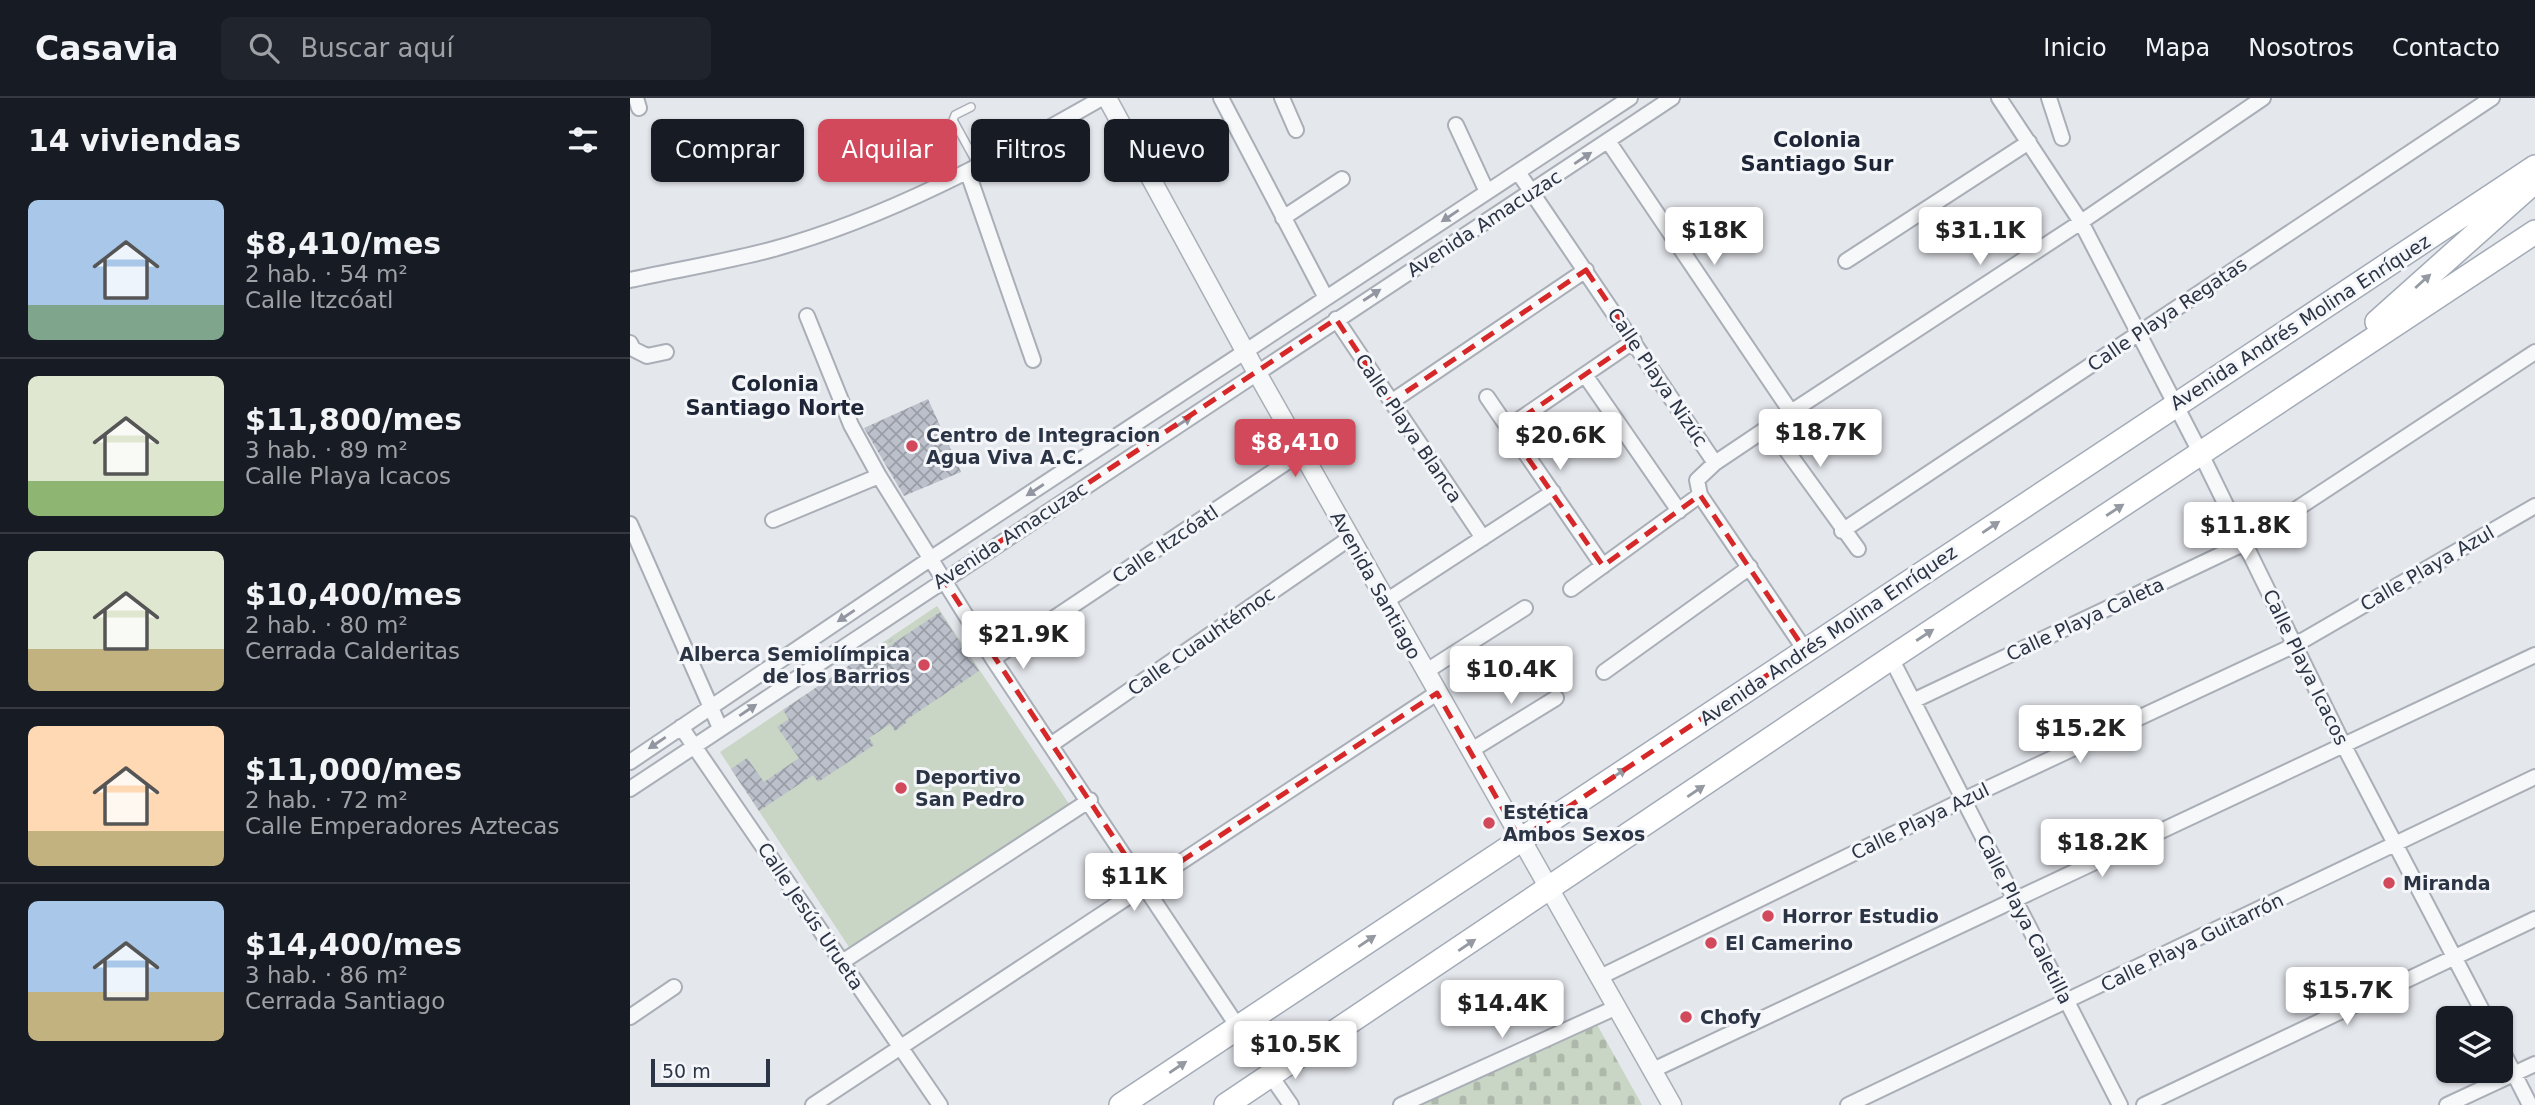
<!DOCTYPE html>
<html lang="es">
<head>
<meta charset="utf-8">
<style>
	body { margin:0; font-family:"DejaVu Sans",sans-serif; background:#20242c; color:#f1f3f6; height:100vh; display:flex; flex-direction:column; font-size:26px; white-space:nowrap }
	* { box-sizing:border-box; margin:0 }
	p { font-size:23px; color:#9ea1a6 }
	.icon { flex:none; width:38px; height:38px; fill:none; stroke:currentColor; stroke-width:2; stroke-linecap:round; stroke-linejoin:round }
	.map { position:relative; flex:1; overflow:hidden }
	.drawer { display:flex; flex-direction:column; background:#171b24; width:630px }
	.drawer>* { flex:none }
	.banner { position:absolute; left:21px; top:21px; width:665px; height:63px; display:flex; gap:14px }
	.controls { position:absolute; left:1806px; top:908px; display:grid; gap:14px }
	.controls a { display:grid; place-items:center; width:77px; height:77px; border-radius:10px; background:#171b24; box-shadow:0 2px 5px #0004; font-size:35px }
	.scale { position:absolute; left:21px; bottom:18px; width:119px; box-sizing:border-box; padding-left:7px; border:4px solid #2b3445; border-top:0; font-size:19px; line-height:24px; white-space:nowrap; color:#2b3445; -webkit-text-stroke:5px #f4f6f9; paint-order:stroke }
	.price { position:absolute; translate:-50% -60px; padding:0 16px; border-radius:7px; background:#fff; color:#222; font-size:23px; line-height:46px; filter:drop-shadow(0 2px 4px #0008) }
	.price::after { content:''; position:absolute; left:50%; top:42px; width:21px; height:16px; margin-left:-10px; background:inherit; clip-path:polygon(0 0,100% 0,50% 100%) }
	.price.current { background:#d1495b; color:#fff }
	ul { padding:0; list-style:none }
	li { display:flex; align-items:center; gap:21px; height:175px; padding:0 28px }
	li+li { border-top:2px solid #363941 }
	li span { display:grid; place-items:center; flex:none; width:196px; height:140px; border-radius:10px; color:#555 }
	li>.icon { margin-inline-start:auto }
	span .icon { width:84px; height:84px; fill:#fffc; stroke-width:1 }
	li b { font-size:30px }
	h2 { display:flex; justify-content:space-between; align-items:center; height:84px; padding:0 28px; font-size:30px }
	.pill { padding:0 24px; border-radius:10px; background:#171b24; box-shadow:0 2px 5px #0004; font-size:24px; line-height:63px }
	.pill.current { background:#d1495b; color:#fff }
	header { display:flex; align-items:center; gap:42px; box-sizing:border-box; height:98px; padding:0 35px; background:#171b24; border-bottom:2px solid #363941 }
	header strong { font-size:33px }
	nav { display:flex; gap:38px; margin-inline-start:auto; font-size:24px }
	.search { width:490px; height:63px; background:#20242c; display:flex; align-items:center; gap:18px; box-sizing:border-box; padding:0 24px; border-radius:10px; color:#9ea1a6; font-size:26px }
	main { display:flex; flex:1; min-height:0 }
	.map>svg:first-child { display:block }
	.green { fill:#c9d6c5 }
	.cemetery { fill:url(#cemetery-stones) }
	.building { fill:url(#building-cross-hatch) }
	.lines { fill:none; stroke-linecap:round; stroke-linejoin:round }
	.service-casing { stroke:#a9aeb7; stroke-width:10 }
	.minor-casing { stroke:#a9aeb7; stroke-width:18 }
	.tertiary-casing { stroke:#a9aeb7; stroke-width:21 }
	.primary-casing { stroke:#a3abb8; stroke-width:26 }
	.path { stroke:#c2c5cb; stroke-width:2.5; stroke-dasharray:5 5; stroke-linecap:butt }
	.service { stroke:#f7f8fa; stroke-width:7 }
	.minor { stroke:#f7f8fa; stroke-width:14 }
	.tertiary { stroke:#f7f8fa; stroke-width:18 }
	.primary { stroke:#fff; stroke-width:23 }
	.oneway { fill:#9196a0 }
	.oneway2 { fill:#959aa2 }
	.marked { fill:none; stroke:#d62828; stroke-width:5; stroke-dasharray:14 9; stroke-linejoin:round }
	.poi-dot { fill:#d1495b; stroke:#f4f6f9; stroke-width:2.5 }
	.labels { text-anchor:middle; stroke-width:6; stroke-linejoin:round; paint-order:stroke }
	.street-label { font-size:19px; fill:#2b3445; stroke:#f4f6f9 }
	.poi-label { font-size:19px; font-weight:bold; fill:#2b3445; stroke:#f4f6f9; text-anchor:start }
	.neighbourhood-label { font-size:21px; font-weight:bold; fill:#1d2536; stroke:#f4f6f9 }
</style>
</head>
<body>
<header>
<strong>Casavia</strong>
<div class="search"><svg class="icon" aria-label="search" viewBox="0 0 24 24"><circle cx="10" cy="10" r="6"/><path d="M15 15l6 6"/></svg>Buscar aquí</div>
<nav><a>Inicio</a><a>Mapa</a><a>Nosotros</a><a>Contacto</a></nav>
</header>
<main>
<section class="drawer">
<h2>14 viviendas<svg class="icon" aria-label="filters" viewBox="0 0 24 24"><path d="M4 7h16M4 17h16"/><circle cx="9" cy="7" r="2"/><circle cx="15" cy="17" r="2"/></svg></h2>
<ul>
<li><span style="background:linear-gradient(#a9c7e8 75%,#7fa58c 0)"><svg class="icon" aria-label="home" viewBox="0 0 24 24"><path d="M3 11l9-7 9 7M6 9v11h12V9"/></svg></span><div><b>$8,410/mes</b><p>2 hab. · 54 m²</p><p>Calle Itzcóatl</p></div></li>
<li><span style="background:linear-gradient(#dfe7d0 75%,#8fb573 0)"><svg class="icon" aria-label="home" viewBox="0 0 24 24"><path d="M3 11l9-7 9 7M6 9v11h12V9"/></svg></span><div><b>$11,800/mes</b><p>3 hab. · 89 m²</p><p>Calle Playa Icacos</p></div></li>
<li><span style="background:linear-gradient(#dfe7d0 70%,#c2b280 0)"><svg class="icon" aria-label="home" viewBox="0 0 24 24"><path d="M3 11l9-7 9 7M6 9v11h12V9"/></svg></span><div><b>$10,400/mes</b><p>2 hab. · 80 m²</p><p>Cerrada Calderitas</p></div></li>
<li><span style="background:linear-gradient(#ffd9b3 75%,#c2b280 0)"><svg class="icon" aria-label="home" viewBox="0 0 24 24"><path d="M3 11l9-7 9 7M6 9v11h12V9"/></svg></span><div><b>$11,000/mes</b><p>2 hab. · 72 m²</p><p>Calle Emperadores Aztecas</p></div></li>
<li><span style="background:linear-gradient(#a9c7e8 65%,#c2b280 0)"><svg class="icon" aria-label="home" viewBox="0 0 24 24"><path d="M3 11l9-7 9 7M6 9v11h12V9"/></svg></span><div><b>$14,400/mes</b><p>3 hab. · 86 m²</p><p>Cerrada Santiago</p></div></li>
</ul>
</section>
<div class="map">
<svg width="1905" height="1007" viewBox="0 0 1905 1007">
	<defs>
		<pattern id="cemetery-stones" width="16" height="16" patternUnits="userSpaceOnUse" patternTransform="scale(1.75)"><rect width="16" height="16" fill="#c9d6c5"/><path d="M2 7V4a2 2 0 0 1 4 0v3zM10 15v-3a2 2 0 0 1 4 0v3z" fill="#adb8ab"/></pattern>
		<pattern id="building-cross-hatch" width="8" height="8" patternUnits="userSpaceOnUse" patternTransform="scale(1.75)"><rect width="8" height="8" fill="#bbc0ca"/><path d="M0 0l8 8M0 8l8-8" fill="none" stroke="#989da6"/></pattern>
	</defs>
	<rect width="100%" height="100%" fill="#e4e7ec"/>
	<path class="green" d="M 307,508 L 441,709 L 221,852 L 90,654 Z"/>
	<path class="cemetery" d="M 965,923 L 1012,1007 L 780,1007 Z"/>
	<path class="building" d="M 298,301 L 331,374 L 274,398 L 234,330 Z
		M 310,514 L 349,573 L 276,622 L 277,624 L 265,633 L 260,626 L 239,640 L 244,647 L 188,684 L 183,677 L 129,713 L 101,671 L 117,660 L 134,684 L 169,660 L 147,629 L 159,621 L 153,612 L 233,558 L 237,563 Z"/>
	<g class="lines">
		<defs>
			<path id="service" d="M 341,9 L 325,17 L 323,22 L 349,69"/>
			<path id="minor" d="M 6,0 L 9,10
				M 591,0 L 696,200
				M 652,0 L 666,32
				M 1369,0 L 1451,124 L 1571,356 L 1714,648 L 1856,920
				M 1419,0 L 1432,40
				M 826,27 L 857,94
				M 978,43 L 1161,314
				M 888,74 L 1085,365
				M 338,75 L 403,262
				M 653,120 L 712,81
				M 1216,163 L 1399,44
				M 0,182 C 46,172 94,164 140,152 C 258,120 367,60 472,0
				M 177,218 L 221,327 L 249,378 L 363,561 L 608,929
				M 706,221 L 853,440
				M 0,245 L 3,251 L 17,258 L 36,254
				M 955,277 L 1049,413
				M 857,299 L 973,468
				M 761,304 L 956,172
				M 1139,328 L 1228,451
				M 877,330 L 1004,243
				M 143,422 L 249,378
				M 0,426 L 90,630
				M 1212,433 L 1862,0
				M 941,491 L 1070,397
				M 756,503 L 923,394
				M 1175,552 L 1070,397 L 1067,382 L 1085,365 L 1161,314 L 1451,124 L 1633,0
				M 1261,560 L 1490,1007
				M 363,561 L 672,354
				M 795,574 L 895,510
				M 974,574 L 1120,469
				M 1285,602 L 1615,445 L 1905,254
				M 51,629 L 310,1007
				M 422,646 L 720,440
				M 840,653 L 926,600
				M 0,664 L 300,461 L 1000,0
				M 0,691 L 1042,0
				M 212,864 L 460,702
				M 970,879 L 1335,701 L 1665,547 L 1905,408
				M 0,919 L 44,889
				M 1871,950 L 1900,1007
				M 1023,972 L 1905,557
				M 641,978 L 661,1007
				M 183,1007 L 807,595
				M 771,1007 L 987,909
				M 1218,1007 L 1905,679
				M 1514,1007 L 1905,821
				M 1817,1007 L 1905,966"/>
			<path id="tertiary" d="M 477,0 L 627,275 L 1042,1007"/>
			<path id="primary" d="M 1747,224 L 1905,83
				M 491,1007 L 1905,69
				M 596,1007 L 1261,560 L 1905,134"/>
		</defs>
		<use href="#service" class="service-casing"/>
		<use href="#minor" class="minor-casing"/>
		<use href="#tertiary" class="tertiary-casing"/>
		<use href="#primary" class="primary-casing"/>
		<path class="path" d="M 243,552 L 244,554 L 265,540 L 267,543"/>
		<use href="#service" class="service"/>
		<use href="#minor" class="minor"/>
		<use href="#tertiary" class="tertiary"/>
		<use href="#primary" class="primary"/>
	</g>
	<defs><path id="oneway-solid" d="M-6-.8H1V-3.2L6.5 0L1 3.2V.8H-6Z" transform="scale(1.75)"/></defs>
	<g class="oneway">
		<use href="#oneway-solid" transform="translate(953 60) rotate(-34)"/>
		<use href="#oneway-solid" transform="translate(820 118) rotate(146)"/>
		<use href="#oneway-solid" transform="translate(742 197) rotate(-33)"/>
		<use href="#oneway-solid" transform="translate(553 324) rotate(-33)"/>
		<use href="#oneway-solid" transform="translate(405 392) rotate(147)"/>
		<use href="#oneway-solid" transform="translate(216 518) rotate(146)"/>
		<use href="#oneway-solid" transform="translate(118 612) rotate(-34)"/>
		<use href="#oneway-solid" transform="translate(27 645) rotate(146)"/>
	</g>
	<g class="oneway2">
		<use href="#oneway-solid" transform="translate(1793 183) rotate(-42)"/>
		<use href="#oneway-solid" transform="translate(1485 412) rotate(-33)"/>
		<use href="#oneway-solid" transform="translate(1361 429) rotate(-34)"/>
		<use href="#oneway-solid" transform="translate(1295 537) rotate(-33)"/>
		<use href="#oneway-solid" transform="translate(988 676) rotate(-33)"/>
		<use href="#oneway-solid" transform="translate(1066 693) rotate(-34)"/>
		<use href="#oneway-solid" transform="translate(737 843) rotate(-34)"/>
		<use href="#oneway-solid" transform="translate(837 847) rotate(-34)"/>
		<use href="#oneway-solid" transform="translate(548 969) rotate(-34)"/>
	</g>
	<path class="marked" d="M 956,172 L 1004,243 L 877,330 L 973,468 L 1070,397 L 1175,552 L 890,741 L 807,595 L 515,787 L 313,481 L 706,221 L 761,304 Z"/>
	<g class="poi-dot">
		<circle cx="282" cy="348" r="7"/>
		<circle cx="294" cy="567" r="7"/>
		<circle cx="271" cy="690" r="7"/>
		<circle cx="859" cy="725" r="7"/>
		<circle cx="1759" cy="785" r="7"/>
		<circle cx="1138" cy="818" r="7"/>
		<circle cx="1081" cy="845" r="7"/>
		<circle cx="1056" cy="919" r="7"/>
	</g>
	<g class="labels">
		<g class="street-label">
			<text transform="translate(854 125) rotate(-33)" y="7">Avenida Amacuzac</text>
			<text transform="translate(1537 216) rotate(-34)" y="7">Calle Playa Regatas</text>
			<text transform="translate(1670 224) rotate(-33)" y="7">Avenida Andrés Molina Enríquez</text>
			<text transform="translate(1028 279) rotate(56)" y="7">Calle Playa Nizúc</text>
			<text transform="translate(779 330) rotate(56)" y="7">Calle Playa Blanca</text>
			<text transform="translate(380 437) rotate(-33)" y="7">Avenida Amacuzac</text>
			<text transform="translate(535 446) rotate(-34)" y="7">Calle Itzcóatl</text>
			<text transform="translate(1797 470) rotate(-30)" y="7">Calle Playa Azul</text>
			<text transform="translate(746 487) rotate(61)" y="7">Avenida Santiago</text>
			<text transform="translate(1455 521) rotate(-25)" y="7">Calle Playa Caleta</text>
			<text transform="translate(1198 537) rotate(-34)" y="7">Avenida Andrés Molina Enríquez</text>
			<text transform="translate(571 543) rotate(-35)" y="7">Calle Cuauhtémoc</text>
			<text transform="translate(1676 569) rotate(64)" y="7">Calle Playa Icacos</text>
			<text transform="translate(1290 723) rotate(-26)" y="7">Calle Playa Azul</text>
			<text transform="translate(181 818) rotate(56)" y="7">Calle Jesús Urueta</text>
			<text transform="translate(1395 821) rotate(63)" y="7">Calle Playa Caletilla</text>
			<text transform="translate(1562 844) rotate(-26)" y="7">Calle Playa Guitarrón</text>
		</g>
		<g class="poi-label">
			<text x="296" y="344">Centro de Integracion<tspan x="296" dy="22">Agua Viva A.C.</tspan></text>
			<text x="280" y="563" text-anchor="end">Alberca Semiolímpica<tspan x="280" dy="22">de los Barrios</tspan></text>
			<text x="285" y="686">Deportivo<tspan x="285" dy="22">San Pedro</tspan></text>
			<text x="873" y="721">Estética<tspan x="873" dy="22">Ambos Sexos</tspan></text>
			<text x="1773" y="792">Miranda</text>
			<text x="1152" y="825">Horror Estudio</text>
			<text x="1095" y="852">El Camerino</text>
			<text x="1070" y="926">Chofy</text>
		</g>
		<g class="neighbourhood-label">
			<text x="1187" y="49">Colonia<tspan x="1187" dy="24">Santiago Sur</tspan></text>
			<text x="145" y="293">Colonia<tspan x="145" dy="24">Santiago Norte</tspan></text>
		</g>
	</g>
</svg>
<div class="controls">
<a><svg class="icon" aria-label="layers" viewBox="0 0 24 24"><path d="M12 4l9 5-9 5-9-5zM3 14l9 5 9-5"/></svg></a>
</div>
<div class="scale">50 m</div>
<b class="price" style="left:1084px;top:169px">$18K</b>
<b class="price" style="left:1350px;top:169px">$31.1K</b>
<b class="price" style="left:1190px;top:371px">$18.7K</b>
<b class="price" style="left:930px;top:374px">$20.6K</b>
<b class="price current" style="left:665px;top:381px">$8,410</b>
<b class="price" style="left:1615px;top:464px">$11.8K</b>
<b class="price" style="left:393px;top:573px">$21.9K</b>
<b class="price" style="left:881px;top:608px">$10.4K</b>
<b class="price" style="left:1450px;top:667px">$15.2K</b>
<b class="price" style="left:1472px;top:781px">$18.2K</b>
<b class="price" style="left:504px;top:815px">$11K</b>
<b class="price" style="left:1717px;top:929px">$15.7K</b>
<b class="price" style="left:872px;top:942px">$14.4K</b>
<b class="price" style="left:665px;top:983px">$10.5K</b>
<div class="banner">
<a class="pill">Comprar</a>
<a class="pill current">Alquilar</a>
<a class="pill">Filtros</a>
<a class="pill">Nuevo</a>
</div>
</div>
</main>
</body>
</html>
